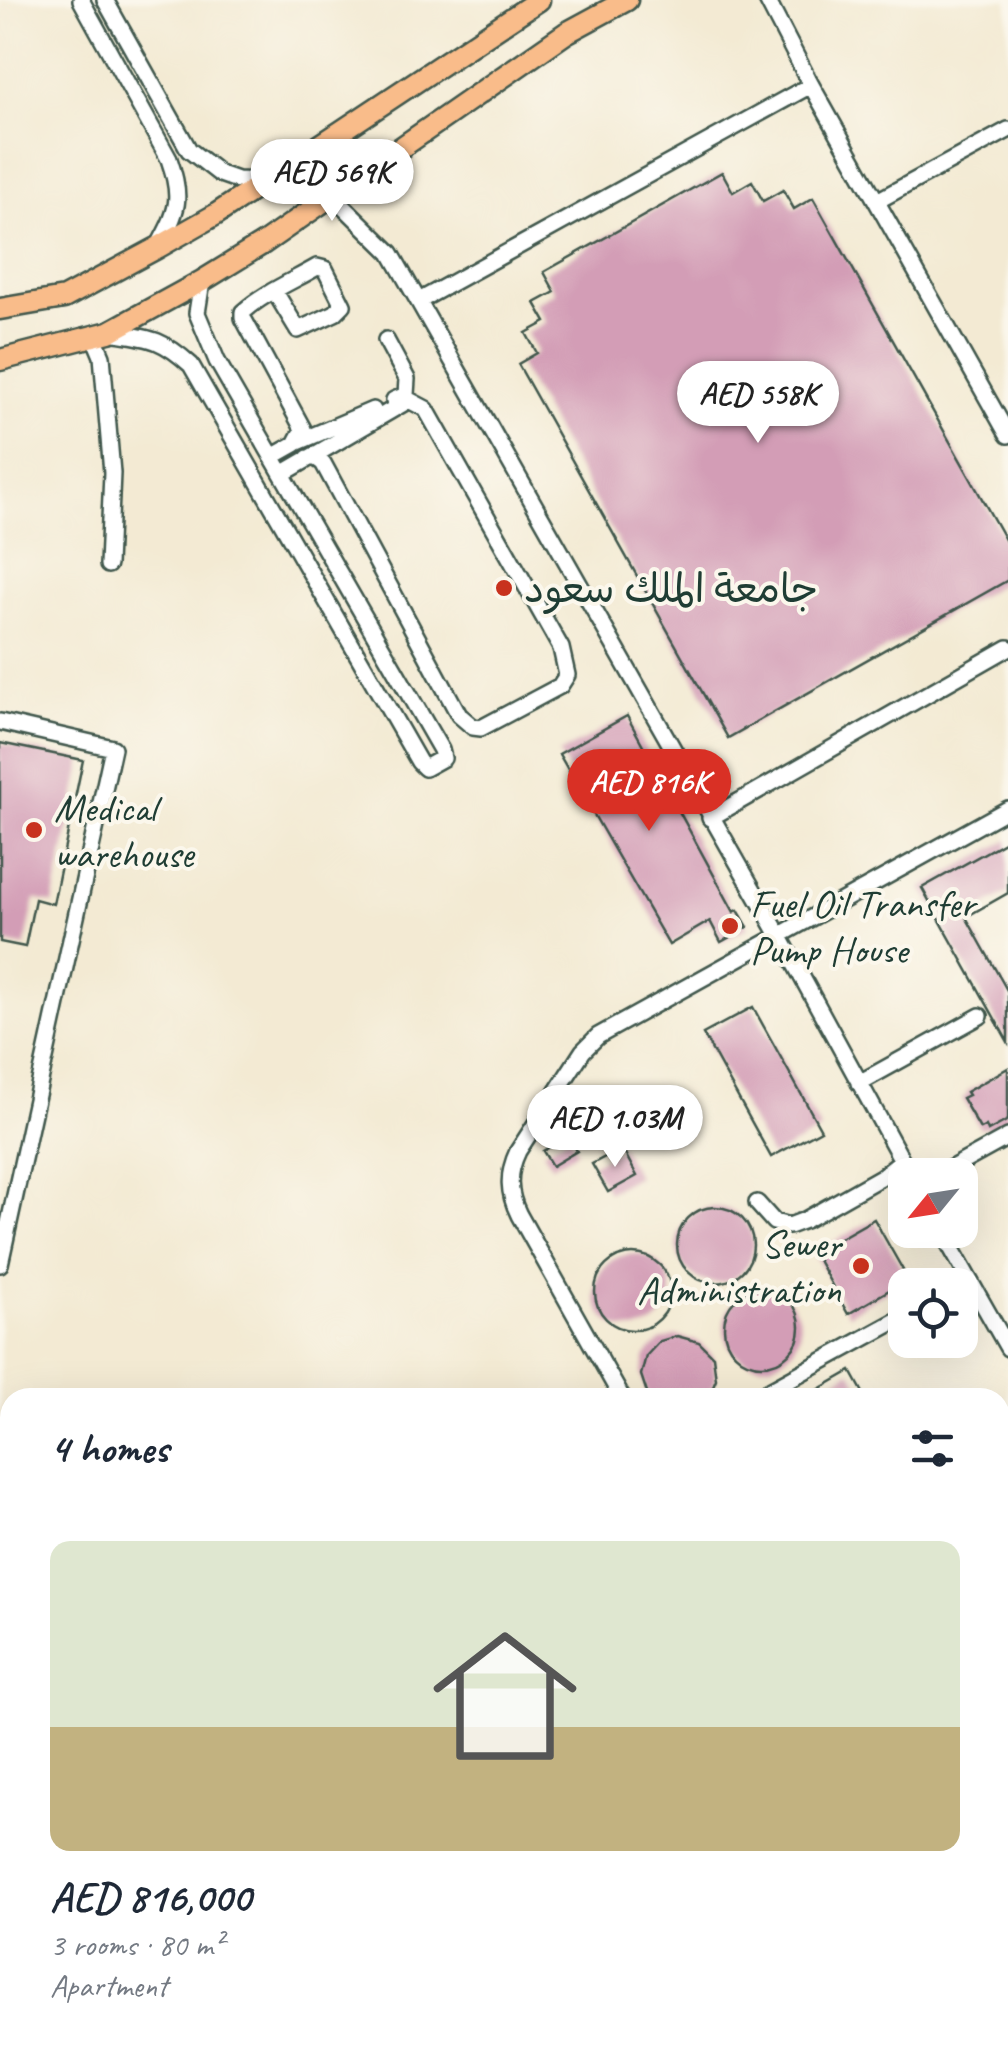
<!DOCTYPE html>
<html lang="en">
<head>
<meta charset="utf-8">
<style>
	body { margin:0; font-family:Caveat,"Playpen Sans Arabic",sans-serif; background:#f2f2f3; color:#1f2937; height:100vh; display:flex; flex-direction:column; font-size:38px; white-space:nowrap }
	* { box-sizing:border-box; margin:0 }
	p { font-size:32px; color:#747a83 }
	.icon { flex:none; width:55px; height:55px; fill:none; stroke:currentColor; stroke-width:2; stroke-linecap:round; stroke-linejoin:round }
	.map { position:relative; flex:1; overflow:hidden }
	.side { position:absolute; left:0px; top:1388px; width:1010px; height:672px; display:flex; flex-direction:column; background:#fff; border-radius:30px 30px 0 0; box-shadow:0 10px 40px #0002 }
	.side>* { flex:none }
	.needle { width:65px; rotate:240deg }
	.tools { position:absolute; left:888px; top:1158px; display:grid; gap:20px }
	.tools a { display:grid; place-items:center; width:90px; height:90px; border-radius:20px; background:#fff; box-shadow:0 10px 40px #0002; font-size:50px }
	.price { position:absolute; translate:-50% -85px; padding:0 22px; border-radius:35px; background:#fff; color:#222; font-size:32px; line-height:65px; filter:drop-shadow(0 2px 5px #0008) }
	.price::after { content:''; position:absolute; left:50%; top:60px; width:30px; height:22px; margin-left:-15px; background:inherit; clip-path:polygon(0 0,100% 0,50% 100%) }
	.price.current { background:#d93025; color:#fff }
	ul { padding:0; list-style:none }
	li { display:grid; align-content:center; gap:20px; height:530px; padding:0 50px }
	li span { display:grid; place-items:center; height:310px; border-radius:20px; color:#555 }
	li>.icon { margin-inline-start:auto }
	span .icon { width:180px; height:180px; fill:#fffc; stroke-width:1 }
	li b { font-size:42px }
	h2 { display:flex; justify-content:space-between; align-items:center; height:120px; padding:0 50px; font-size:42px }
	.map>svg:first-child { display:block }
	.building { fill:#d39db6 }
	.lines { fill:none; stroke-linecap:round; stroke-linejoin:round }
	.minor-casing { stroke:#3f574c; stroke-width:20 }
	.major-casing { stroke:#3f574c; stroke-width:25 }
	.minor { stroke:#fff; stroke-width:15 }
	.major { stroke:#f9bc8a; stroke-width:20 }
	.poi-dot { fill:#c8321e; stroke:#fbf7ec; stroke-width:4 }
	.labels { text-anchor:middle; stroke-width:8; stroke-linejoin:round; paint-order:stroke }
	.poi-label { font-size:40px; fill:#1f3d34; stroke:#fbf7ec; text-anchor:start }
</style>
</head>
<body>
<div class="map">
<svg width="1008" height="2059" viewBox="0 0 1008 2059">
	<rect width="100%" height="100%" fill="#fbf7ec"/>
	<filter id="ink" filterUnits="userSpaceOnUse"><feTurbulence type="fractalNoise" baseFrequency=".01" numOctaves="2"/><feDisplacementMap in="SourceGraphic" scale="20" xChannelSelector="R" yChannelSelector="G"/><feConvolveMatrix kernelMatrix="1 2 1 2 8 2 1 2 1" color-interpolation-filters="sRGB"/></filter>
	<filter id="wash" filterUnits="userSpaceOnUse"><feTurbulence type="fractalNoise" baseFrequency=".0048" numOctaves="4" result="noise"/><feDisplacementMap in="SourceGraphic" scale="40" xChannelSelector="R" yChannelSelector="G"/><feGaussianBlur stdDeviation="2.25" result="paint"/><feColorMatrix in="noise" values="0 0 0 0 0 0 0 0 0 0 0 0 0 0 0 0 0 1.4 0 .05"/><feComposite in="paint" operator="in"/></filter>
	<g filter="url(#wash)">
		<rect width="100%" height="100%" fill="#f3ead3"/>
		<g id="blocks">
			<path class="building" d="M 722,172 L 733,192 L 752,181 L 763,201 L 783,190 L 794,209 L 813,198 L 1008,545 L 1008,580 L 728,738 L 518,364 L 537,353 L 526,333 L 546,322 L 535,303 L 555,292 L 544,272 Z
				M 627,716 L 734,912 L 738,910 L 748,927 L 721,942 L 710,921 L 669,945 L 559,754 Z
				M 0,743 L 83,760 L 53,904 L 35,899 L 25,947 L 0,942 Z
				M 1008,840 L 1008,893 L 966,917 L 1008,992 L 1008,1042 L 922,888 Z
				M 753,1007 L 821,1130 L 771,1157 L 703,1034 Z
				M 1008,1068 L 1008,1120 L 988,1131 L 986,1126 L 980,1129 L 962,1098 L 968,1095 L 966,1092 Z
				M 569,1136 L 577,1151 L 552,1166 L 543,1151 Z
				M 622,1148 L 637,1176 L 608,1192 L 592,1164 Z
				M677 1245a38 38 0 1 1 76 0a38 38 0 1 1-76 0Z
				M 874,1219 L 908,1279 L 848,1314 L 814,1253 Z
				M595 1292a38 38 0 1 1 76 0a38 38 0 1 1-76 0Z
				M724 1327a38 38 0 1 1 76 0a38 38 0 1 1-76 0Z
				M 677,1336 L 699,1342 L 713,1356 L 716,1379 L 708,1398 L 650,1398 L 647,1393 L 641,1375 L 646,1356 L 660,1341 Z
				M 851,1371 L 866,1398 L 804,1398 Z"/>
		</g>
	</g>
	<g filter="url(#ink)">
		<use href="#blocks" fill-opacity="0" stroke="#3f574c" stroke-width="2.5"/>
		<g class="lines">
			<defs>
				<path id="minor" d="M 81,0 L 169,159 C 183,199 178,210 158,247
					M 105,0 L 189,150 L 220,174 L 237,180 L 264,181
					M 767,0 L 811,85 L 1008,435
					M 331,194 L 391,253 L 780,937 L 910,1175
					M 877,201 L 1008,130
					M 419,301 L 811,85
					M 109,332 C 149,338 160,337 191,365 L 419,762 L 425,768 L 443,758 L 441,750 L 217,361 L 197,313 L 202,281
					M 94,337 L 102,356 L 112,473 L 108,565
					M 386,340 L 407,379 L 406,395 L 394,400
					M 298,442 L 373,410
					M 272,457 L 295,444 L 303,429 L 243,318 L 243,312 C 264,293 293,281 317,267 L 325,269 L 343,305 L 335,313 L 298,330 L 275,292
					M 282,474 L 409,400 L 426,409 L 561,648 L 567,675 L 560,686 L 481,728 L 473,727 L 459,715 L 323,463 L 316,458 L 308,458
					M 0,722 L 113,748 L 0,1264
					M 710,818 L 1008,648
					M 859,1083 L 980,1016
					M 939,1175 L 1008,1137
					M 757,1203 L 774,1222 L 789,1226 L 805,1220 L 881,1177 L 901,1161
					M 941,1230 L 1008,1348
					M 622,1398 L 519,1215 C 508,1193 507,1174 518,1151 L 583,1051 L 598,1036 L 1008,809
					M 755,1398 L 905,1316
					M 0,1469 L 10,1472
					M 0,1498 L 10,1500
					M 0,1685 L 10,1687
					M 1000,1747 L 1008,1748
					M 1000,1778 L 1008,1780
					M 0,1905 L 10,1856
					M 0,2049 L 6,2059
					M 348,2050 L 349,2059
					M 496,2050 L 496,2059
					M 858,2056 L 873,2059
					M 140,2059 L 157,2050
					M 211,2059 L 228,2050
					M 519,2059 L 536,2050
					M 708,2059 L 710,2050"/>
				<path id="major" d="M 0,309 L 64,298 L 157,248 L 215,215 L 539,0
					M 0,360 L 109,332 L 202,281 L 264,243 L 566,33 L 627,0"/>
			</defs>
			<use href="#minor" class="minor-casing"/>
			<use href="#major" class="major-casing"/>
			<use href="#minor" class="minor"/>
			<use href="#major" class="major"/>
		</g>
	</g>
	<g class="poi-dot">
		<circle cx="504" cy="588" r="10"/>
		<circle cx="34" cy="830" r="10"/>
		<circle cx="730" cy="926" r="10"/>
		<circle cx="861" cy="1266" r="10"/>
	</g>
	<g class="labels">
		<g class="poi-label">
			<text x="524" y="602">جامعة الملك سعود</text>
			<text x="54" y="821">Medical<tspan x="54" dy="46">warehouse</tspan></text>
			<text x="750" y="917">Fuel Oil Transfer<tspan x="750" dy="46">Pump House</tspan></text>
			<text x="841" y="1257" text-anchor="end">Sewer<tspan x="841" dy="46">Administration</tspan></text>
		</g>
	</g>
</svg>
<div class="tools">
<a><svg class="needle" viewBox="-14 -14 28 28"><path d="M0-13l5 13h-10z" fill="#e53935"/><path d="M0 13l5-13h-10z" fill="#747a83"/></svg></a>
<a><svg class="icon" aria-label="locate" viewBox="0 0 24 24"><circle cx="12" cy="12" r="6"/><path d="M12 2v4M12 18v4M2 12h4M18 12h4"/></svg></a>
</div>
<b class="price" style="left:332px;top:224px">AED 569K</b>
<b class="price" style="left:758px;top:446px">AED 558K</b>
<b class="price current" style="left:649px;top:834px">AED 816K</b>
<b class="price" style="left:615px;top:1170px">AED 1.03M</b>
<section class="side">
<h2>4 homes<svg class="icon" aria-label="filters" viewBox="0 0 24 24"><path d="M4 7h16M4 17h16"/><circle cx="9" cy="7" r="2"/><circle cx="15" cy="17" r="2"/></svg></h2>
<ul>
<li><span style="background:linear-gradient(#dfe7d0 60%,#c2b280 0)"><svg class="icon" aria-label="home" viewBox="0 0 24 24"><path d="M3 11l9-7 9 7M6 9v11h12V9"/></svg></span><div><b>AED 816,000</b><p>3 rooms · 80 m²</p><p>Apartment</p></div></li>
</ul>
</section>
</div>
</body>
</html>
